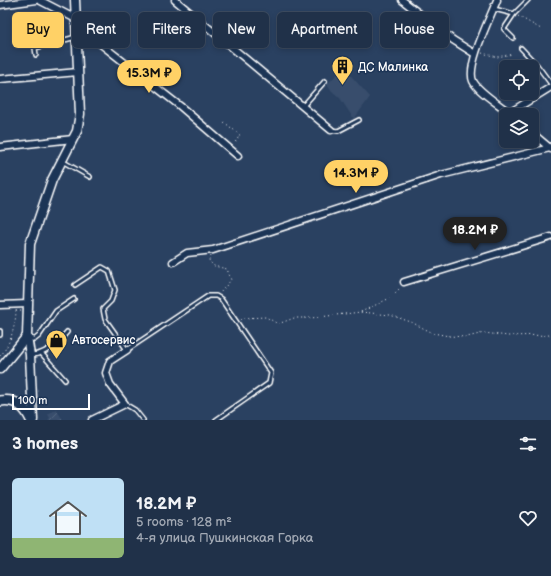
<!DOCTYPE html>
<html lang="en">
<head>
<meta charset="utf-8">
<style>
	body { margin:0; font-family:"Balsamiq Sans",sans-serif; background:#283950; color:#f1f3f6; height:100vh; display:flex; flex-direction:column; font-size:15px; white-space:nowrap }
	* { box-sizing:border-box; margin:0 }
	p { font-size:13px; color:#a2a9b4 }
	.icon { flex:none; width:22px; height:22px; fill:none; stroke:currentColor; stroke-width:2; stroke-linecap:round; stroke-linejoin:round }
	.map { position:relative; height:420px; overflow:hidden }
	.drawer { display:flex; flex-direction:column; background:#203149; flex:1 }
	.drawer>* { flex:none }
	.top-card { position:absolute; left:12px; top:12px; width:527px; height:36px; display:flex; gap:8px }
	.buttons { position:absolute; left:499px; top:60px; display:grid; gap:8px }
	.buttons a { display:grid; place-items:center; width:40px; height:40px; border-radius:6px; background:#203149; box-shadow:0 2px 6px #0003,0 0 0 1px #3d4c61; font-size:20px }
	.scale { position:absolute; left:12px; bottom:10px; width:78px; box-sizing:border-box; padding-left:4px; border:2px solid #fff; border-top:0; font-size:11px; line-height:14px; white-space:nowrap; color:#fff; -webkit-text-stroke:3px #1d3557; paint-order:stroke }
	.price { position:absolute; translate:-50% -34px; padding:0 9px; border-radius:14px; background:#ffd166; color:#111; font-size:13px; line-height:26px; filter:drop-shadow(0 1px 2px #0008) }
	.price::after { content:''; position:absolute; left:50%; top:24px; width:12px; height:9px; margin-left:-6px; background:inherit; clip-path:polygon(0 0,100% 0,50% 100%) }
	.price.active { background:#222; color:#fff }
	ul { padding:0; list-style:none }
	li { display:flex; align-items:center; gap:12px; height:100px; padding:0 12px }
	li span { display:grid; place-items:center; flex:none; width:112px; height:80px; border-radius:6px; color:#555 }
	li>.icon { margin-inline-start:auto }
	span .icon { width:48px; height:48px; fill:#fffc; stroke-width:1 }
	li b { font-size:17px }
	h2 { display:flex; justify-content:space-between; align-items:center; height:48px; padding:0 12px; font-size:17px }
	.tag { padding:0 14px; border-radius:6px; background:#203149; box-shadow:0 2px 6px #0003,0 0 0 1px #3d4c61; font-size:14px; line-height:36px }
	.tag.active { background:#ffd166; color:#111 }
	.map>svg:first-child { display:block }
	.built { fill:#394e6c }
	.industrial { fill:url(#industrial-furrows) }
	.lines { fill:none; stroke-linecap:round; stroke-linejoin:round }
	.service-casing { stroke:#fff; stroke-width:6 }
	.minor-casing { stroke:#fff; stroke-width:9 }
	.tertiary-casing { stroke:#fff; stroke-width:11 }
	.secondary-casing { stroke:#fff; stroke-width:12 }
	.path { stroke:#fff; stroke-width:1; stroke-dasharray:1 3; stroke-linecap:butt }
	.service { stroke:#1d3557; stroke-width:3 }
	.minor { stroke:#1d3557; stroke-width:6 }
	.tertiary { stroke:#1d3557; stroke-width:8 }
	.secondary { stroke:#1d3557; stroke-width:9 }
	.labels { text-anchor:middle; stroke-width:3; stroke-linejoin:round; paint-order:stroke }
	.poi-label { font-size:12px; fill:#fff; stroke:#1d3557; text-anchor:start }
</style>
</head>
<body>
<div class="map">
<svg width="551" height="420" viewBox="0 0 551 420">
	<defs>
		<pattern id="industrial-furrows" width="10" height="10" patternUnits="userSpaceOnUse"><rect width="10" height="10" fill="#394e6c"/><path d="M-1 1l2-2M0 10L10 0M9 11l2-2" fill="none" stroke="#576982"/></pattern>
	</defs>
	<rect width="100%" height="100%" fill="#2a4161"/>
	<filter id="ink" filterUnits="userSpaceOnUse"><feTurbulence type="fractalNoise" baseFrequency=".025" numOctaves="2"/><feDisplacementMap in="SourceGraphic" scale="8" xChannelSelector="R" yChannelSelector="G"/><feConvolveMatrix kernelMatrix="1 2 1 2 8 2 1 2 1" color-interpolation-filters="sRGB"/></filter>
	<g filter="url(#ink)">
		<path class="built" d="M 344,68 L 370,97 L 354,119 L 340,98 L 332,91 L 327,84 Z"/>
		<path class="industrial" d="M 56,409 L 63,420 L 48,420 L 50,418 L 48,414 Z"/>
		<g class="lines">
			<defs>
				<path id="service" d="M 494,9 L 514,14 L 504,29 L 513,38
					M 514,14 L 528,0
					M 31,35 L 35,48 L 76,37
					M 35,48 L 36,55
					M 521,48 L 537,65 L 551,84
					M 303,106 L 325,81
					M 331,130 L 338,131 L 359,120
					M 62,161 L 90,177
					M 75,285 L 102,267 L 109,271 L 115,290 L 111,301 L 103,309 L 105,319 L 127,350 L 208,296 L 216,296 L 221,299 L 271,373 L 269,383 L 216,420
					M 0,331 L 0,335
					M 28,336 L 34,340 L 39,336 L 56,311 L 74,299
					M 42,354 L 65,380
					M 31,355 C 46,355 58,343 67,332
					M 125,404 L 135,410 L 143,420"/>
				<path id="minor" d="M 39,0 L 74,18 L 93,38 L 180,106 L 238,156
					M 175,0 L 331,130
					M 402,0 L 453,40 L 475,54
					M 497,0 C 491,16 466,65 473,81 C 478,92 502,106 512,115
					M 0,5 L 36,0
					M 0,79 L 78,72
					M 509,113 L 551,87
					M 532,133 L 551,149
					M 0,147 L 73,139
					M 173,262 L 187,253 L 213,250 L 441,175 L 550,148
					M 404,282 L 551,237
					M 0,305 L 28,304
					M 92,420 L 125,404 L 110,384 L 106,373 L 110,361 L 127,350"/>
				<path id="tertiary" d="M 0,369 L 27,336
					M 33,420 L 30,355 L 27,336 L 30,244 L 52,180 L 77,131 L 80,114 L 75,0"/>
				<path id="secondary" d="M 0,401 C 15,398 25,407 31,420"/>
			</defs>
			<use href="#service" class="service-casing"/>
			<use href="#minor" class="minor-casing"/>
			<use href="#tertiary" class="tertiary-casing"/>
			<use href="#secondary" class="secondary-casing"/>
			<path class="path" d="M 518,16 L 541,29
				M 482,53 L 497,57 L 513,54
				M 224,122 L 240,135 L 234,144
				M 211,256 L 209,261 L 214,266 L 227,269 L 231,280 L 220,293
				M 16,311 L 21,311
				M 361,312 L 390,315 L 411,322 L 433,333 L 449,336 L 467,337 L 484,333 L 508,336 L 551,335
				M 241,320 L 243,318 L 266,317 L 278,324 L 294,318 L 311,318 L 361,312 L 390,298 L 401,287
				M 0,356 C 10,346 16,324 16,310"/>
			<use href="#service" class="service"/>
			<use href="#minor" class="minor"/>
			<use href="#tertiary" class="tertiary"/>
			<use href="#secondary" class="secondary"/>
		</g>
	</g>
	<defs>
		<symbol id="building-pin" viewBox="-11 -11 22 30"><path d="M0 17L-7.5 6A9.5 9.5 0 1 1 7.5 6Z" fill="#ffd166" stroke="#1d3557"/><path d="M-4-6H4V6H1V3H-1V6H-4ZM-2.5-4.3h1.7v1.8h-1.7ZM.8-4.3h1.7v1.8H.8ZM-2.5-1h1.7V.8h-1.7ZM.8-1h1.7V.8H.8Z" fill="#111"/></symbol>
		<symbol id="shop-pin" viewBox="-11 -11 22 30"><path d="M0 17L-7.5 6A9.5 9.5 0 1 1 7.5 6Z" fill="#ffd166" stroke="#1d3557"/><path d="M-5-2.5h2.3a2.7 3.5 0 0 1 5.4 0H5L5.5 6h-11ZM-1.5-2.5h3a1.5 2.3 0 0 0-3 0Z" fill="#111"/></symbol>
	</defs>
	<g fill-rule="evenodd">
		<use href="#building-pin" x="330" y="54" width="25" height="34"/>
		<use href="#shop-pin" x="44" y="328" width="25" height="34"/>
	</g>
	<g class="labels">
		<g class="poi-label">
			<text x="358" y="71">ДС Малинка</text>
			<text x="72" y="344">Автосервис</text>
		</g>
	</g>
</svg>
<div class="buttons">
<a><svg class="icon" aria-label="locate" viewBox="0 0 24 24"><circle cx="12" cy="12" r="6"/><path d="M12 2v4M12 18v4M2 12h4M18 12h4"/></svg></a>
<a><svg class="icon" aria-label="layers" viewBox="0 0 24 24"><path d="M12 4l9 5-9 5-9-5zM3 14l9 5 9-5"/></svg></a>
</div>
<div class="scale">100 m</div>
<b class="price" style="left:149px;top:94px">15.3M ₽</b>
<b class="price" style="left:356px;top:194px">14.3M ₽</b>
<b class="price active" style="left:475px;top:251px">18.2M ₽</b>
<div class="top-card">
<a class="tag active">Buy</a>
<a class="tag">Rent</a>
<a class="tag">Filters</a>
<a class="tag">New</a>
<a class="tag">Apartment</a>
<a class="tag">House</a>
</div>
</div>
<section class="drawer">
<h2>3 homes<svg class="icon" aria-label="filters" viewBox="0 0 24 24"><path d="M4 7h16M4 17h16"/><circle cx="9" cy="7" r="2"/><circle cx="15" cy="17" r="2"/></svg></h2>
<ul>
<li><span style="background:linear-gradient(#bfe0f5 75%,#8fb573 0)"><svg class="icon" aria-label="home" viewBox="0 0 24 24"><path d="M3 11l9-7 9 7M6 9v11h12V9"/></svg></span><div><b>18.2M ₽</b><p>5 rooms · 128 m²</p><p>4-я улица Пушкинская Горка</p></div><svg class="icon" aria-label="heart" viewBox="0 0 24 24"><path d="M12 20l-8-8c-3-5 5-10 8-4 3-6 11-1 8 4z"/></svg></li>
</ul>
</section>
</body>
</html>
